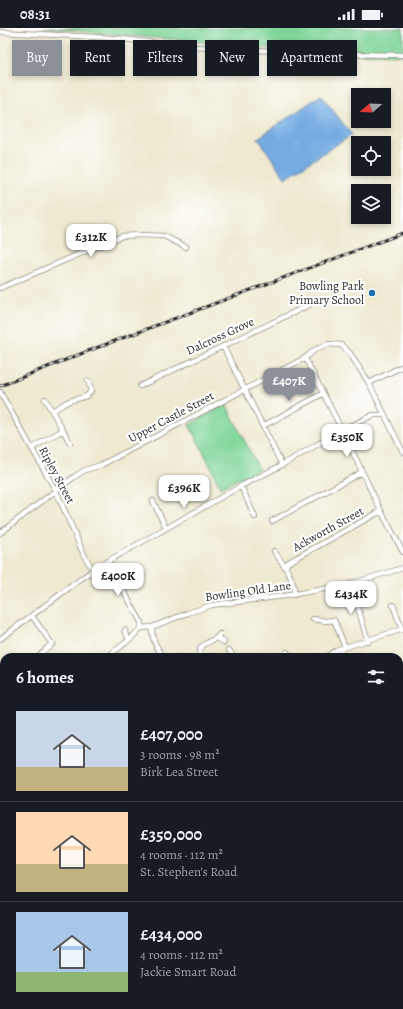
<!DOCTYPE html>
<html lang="en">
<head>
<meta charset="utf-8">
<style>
	body { margin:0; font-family:Alegreya,serif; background:#242831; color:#f1f3f6; height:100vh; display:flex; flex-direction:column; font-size:15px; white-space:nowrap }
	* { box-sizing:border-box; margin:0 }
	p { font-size:13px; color:#9ea1a6 }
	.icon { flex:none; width:22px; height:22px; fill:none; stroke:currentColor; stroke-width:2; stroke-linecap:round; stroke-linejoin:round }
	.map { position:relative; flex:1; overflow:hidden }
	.details { position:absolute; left:0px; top:625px; width:403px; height:356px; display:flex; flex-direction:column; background:#171b24; border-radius:12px 12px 0 0; box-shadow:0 2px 6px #0003 }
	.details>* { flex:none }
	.top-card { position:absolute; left:12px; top:12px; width:379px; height:36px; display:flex; gap:8px }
	.needle { width:26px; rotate:251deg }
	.buttons { position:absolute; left:351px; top:60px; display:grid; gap:8px }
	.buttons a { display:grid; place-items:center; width:40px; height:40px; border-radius:0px; background:#171b24; box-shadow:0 2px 6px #0003; font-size:20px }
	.price { position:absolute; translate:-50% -34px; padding:0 9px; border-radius:8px; background:#fff; color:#222; font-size:13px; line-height:26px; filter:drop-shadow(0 1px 2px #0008) }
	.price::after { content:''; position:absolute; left:50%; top:24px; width:12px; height:9px; margin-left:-6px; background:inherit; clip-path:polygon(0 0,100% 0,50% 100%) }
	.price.selected { background:#8c9099; color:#fff }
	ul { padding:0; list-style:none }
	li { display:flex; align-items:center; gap:12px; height:100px; padding:0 16px }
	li+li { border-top:1px solid #363941 }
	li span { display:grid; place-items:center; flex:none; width:112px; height:80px; border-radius:0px; color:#555 }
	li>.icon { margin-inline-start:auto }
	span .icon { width:48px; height:48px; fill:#fffc; stroke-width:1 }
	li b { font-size:17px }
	h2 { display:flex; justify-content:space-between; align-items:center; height:48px; padding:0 16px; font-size:17px }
	.pill { padding:0 14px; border-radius:0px; background:#171b24; box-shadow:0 2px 6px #0003; font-size:14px; line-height:36px }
	.pill.selected { background:#8c9099; color:#fff }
	.status { display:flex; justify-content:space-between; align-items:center; height:28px; padding:0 20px; background:#171b24; direction:ltr }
	.status svg { height:11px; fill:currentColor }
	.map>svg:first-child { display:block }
	.green { fill:#7fd598; stroke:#558062 }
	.water { fill:#73abe2; stroke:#4f6b86 }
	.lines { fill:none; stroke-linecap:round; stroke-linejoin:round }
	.street-casing { stroke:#8c8a7e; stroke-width:6 }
	.primary-casing { stroke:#8c8a7e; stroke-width:9 }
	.street { stroke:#fff; stroke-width:4.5 }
	.primary { stroke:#f5c16b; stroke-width:7 }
	.rail-casing { stroke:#2b2b2b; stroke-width:3 }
	.rail { stroke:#fff; stroke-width:1.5; stroke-dasharray:4.5; stroke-linecap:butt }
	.poi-dot { fill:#1f6fb2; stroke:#fff; stroke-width:1.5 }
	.labels { text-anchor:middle; stroke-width:4; stroke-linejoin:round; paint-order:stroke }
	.poi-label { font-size:12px; fill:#2b2b2b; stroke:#fff; text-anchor:end }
	.street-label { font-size:12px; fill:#2b2b2b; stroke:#fff }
</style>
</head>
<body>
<div class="status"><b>08:31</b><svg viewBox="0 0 49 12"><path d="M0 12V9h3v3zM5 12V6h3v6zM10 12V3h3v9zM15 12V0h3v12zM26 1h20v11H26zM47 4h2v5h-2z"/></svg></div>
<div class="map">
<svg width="403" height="981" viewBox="0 0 403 981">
	<rect width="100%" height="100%" fill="#fff"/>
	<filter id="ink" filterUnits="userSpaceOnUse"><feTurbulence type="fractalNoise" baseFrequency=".025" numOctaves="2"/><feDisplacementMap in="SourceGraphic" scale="8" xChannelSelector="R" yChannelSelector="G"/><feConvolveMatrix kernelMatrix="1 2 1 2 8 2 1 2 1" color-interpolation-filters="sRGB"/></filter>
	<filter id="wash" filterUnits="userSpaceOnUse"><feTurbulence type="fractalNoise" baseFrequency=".012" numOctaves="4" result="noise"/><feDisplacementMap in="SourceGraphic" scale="16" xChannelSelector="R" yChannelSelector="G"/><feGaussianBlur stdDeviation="0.9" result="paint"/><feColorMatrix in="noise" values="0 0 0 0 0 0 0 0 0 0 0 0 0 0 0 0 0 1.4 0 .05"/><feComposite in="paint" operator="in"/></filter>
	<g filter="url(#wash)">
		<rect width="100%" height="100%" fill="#eee9d0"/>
		<path class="green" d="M 44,0 L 403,0 L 403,27 L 325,25 Z
			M 226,376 L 259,441 L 220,460 L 206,429 L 189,397 Z"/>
		<path class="water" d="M 321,67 L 352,107 L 285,150 L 258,110 Z"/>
	</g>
	<g filter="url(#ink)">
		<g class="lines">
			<defs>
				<path id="street" d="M 0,4 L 114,10 L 191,19 L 342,26 L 403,27
					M 0,260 L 122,208 L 140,207 L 164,208 L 186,219
					M 223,318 L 282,437
					M 305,330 L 342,402 L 381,483 L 403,524
					M 369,355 L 403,338
					M 140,358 L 309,277
					M 0,364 L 56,463 L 84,527 L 93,542
					M 52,383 C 58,380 63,376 69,373 C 76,370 87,371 91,363 L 88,353
					M 263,398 L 322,366
					M 63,402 L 70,415
					M 32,420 L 63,402 L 45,371
					M 241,458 L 255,489
					M 153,473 L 166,500
					M 272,493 L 362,444
					M 0,505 L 74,449 L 85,442 L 101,437 L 305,330 L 316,321 L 329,316 L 341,317 L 349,324 L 369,355 L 403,424
					M 274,523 C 283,536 295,550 294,567
					M 108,533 L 132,578 L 141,594 L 141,600
					M 286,539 L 287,535 L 381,483
					M 351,555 L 365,604 L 368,613
					M 393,577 L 402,602
					M 32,588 L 52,616 L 36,629
					M 313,591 L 326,593 L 334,592 L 345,619
					M 152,599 C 152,613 156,618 164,629
					M 125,602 L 129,612
					M 217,610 L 224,614
					M 0,611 L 93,542 L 108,533 L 241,458 L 282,437 L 342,402 L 373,387 L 384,387
					M 229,622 L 234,629
					M 287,624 L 290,629
					M 107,629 L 129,612 L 141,600 L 152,599 L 188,585 L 212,577 L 284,568 L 346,557 L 403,540
					M 201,629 C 193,616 214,615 220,606
					M 326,629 L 336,622 L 403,601
					M 0,666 L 4,662
					M 399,784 L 403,789
					M 0,887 L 4,886
					M 399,907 L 403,908
					M 0,922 L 4,920
					M 399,939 L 403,939
					M 218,977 L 228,981
					M 3,981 L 13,977
					M 242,981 L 244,977
					M 292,981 L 293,977
					M 343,981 L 344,977
					M 392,981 L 393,977"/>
				<path id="primary" d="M 0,755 L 4,756
					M 0,769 L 4,770
					M 399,871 L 403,872
					M 399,882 L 403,883"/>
			</defs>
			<use href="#street" class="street-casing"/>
			<use href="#primary" class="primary-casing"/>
			<use href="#street" class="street"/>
			<use href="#primary" class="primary"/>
			<defs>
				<path id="rail" d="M 0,358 L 88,323 L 403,205"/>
			</defs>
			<use href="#rail" class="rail-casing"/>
			<use href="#rail" class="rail"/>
		</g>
	</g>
	<circle class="poi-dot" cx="372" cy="265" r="4"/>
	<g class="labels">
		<g class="poi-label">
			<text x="364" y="262">Bowling Park<tspan x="364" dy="14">Primary School</tspan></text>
		</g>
		<g class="street-label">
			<text transform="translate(220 308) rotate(-25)" y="4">Dalcross Grove</text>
			<text transform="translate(171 389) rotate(-28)" y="4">Upper Castle Street</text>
			<text transform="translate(57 447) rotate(62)" y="4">Ripley Street</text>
			<text transform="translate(328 501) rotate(-29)" y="4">Ackworth Street</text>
			<text transform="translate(248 563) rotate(-8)" y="4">Bowling Old Lane</text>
		</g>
	</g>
</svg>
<div class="buttons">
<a><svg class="needle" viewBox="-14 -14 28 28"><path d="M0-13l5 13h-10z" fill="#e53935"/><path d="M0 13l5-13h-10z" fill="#9ea1a6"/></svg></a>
<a><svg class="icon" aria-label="locate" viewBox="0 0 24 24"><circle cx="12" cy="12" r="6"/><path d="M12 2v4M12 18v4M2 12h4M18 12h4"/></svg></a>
<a><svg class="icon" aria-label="layers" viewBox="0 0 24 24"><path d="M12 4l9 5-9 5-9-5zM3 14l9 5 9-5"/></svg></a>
</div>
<b class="price" style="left:91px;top:230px">£312K</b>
<b class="price selected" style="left:289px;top:374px">£407K</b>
<b class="price" style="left:347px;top:430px">£350K</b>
<b class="price" style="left:184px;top:481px">£396K</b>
<b class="price" style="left:118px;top:569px">£400K</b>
<b class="price" style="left:351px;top:587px">£434K</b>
<div class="top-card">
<a class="pill selected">Buy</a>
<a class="pill">Rent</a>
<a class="pill">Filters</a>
<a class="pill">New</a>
<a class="pill">Apartment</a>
</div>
<section class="details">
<h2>6 homes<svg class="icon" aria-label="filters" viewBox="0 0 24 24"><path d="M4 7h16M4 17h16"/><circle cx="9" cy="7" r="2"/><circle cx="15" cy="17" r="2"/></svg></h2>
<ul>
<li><span style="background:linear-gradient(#c9d6e8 70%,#c2b280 0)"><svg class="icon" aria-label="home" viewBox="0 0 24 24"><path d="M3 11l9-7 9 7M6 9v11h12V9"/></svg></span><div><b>£407,000</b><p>3 rooms · 98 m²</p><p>Birk Lea Street</p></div></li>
<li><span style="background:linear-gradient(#ffd9b3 65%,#c2b280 0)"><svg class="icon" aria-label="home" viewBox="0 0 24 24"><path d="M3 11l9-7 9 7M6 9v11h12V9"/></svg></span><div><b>£350,000</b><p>4 rooms · 112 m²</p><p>St. Stephen's Road</p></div></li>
<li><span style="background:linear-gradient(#a9c7e8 75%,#8fb573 0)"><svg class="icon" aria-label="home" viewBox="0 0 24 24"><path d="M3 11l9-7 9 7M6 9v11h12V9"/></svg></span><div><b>£434,000</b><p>4 rooms · 112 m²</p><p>Jackie Smart Road</p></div></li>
</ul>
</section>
</div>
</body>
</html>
